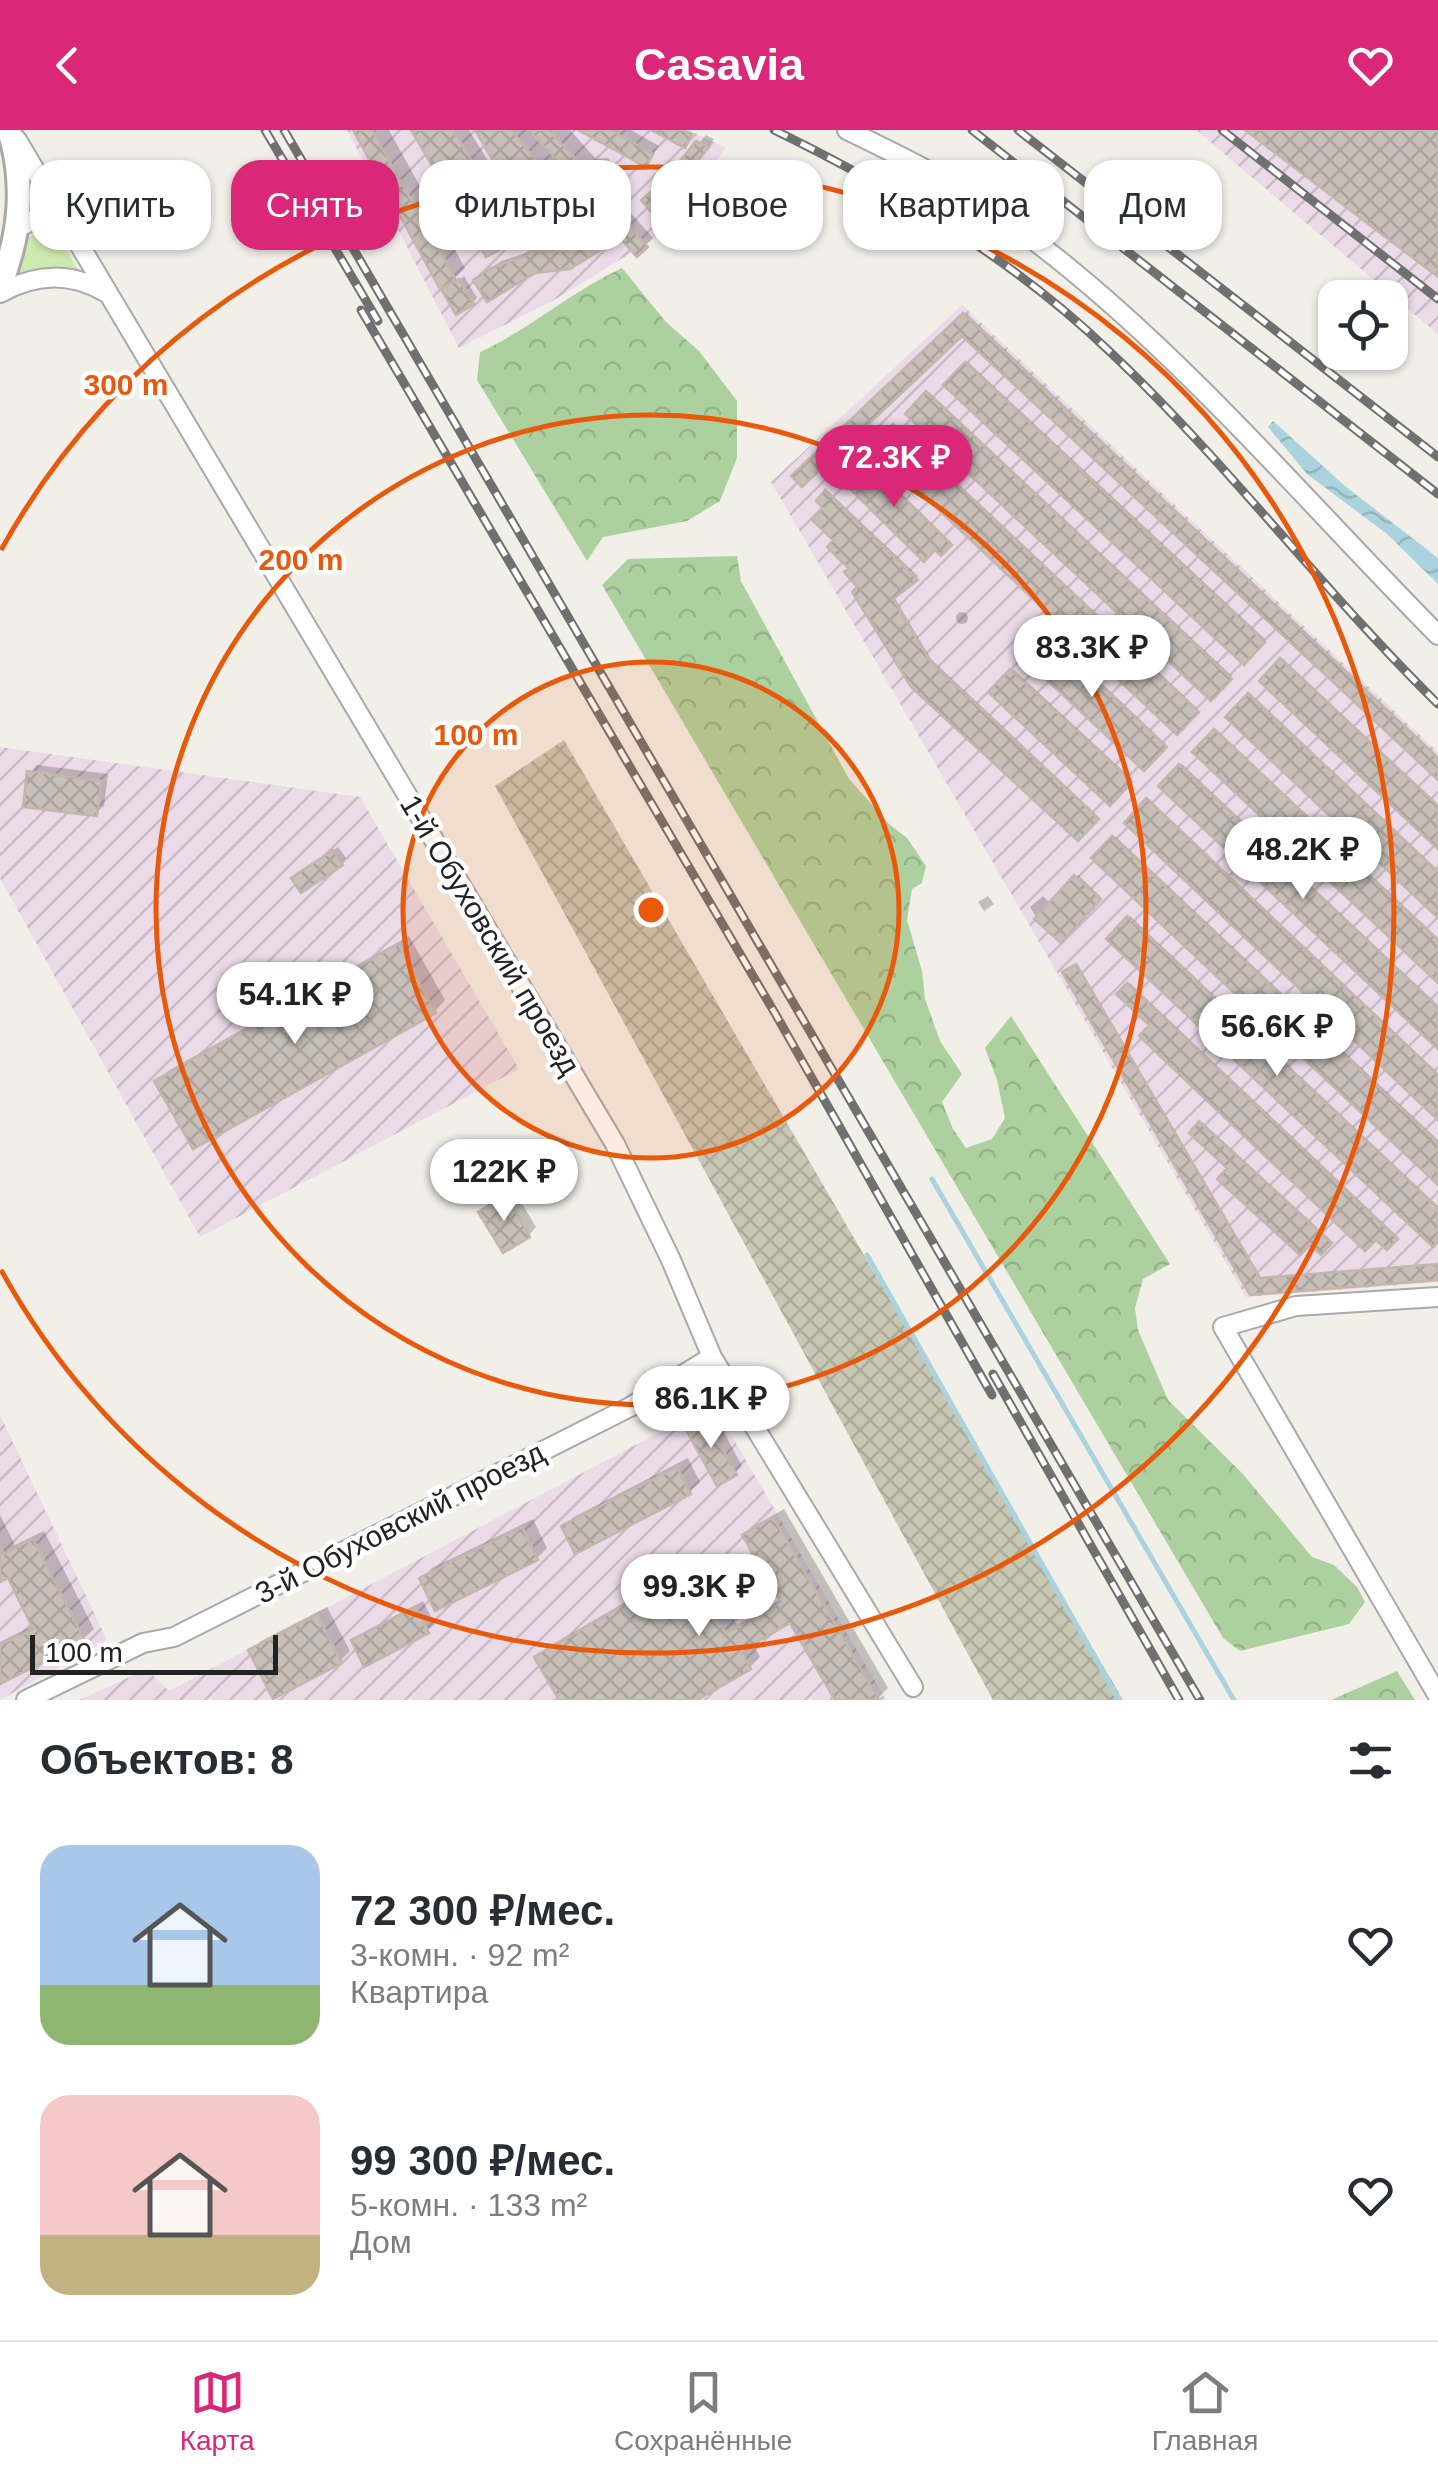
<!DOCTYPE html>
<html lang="ru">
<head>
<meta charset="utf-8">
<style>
	body { margin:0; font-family:Arial,sans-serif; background:#f2f2f3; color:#2b2b33; height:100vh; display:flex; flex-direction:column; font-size:38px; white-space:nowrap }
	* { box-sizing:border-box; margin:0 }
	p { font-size:32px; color:#7c7c81 }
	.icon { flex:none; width:55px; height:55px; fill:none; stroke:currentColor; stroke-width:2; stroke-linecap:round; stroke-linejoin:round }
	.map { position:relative; height:1570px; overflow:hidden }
	.sheet { display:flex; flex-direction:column; background:#fff; flex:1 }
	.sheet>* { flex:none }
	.hud { position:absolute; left:30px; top:30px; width:1380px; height:90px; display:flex; gap:20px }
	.tools { position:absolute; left:1318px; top:150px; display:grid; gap:20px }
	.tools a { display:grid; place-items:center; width:90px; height:90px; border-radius:20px; background:#fff; box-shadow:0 2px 8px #0004; font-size:50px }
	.scale { position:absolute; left:30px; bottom:25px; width:248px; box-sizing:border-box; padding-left:10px; border:5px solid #222; border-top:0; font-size:28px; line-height:35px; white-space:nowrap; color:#222; -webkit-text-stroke:8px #fff; paint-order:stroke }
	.price { position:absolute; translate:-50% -85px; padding:0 22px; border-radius:35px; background:#fff; color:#222; font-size:32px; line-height:65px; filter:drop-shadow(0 2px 5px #0008) }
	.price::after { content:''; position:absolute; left:50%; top:60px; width:30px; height:22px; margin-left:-15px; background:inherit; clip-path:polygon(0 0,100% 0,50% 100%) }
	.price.active { background:#db2777; color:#fff }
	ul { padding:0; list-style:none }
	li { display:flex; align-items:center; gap:30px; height:250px; padding:0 40px }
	li span { display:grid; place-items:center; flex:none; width:280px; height:200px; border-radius:30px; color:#555 }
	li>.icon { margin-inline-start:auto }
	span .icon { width:120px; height:120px; fill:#fffc; stroke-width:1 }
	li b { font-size:42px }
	h2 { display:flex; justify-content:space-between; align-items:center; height:120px; padding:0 40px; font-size:42px }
	.pill { padding:0 35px; border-radius:30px; background:#fff; box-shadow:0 2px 8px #0004; font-size:35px; line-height:90px }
	.pill.active { background:#db2777; color:#fff }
	header { display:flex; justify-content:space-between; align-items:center; height:130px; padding:0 40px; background:#db2777; color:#fff; font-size:45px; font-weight:800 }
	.tabs { display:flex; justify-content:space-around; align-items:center; height:140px; border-top:2px solid #e1e1e2; background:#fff; font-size:28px; color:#7c7c81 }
	.tabs a { display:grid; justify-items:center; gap:5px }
	.tabs .active { color:#db2777 }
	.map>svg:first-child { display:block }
	.industrial { fill:url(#industrial-furrows) }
	.construction { fill:url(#construction-cross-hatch) }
	.grass { fill:#cdebb0 }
	.forest { fill:url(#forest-crowns) }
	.water { fill:url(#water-waves) }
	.shadow { fill:#0003; fill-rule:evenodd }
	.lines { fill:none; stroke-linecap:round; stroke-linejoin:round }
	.stream { stroke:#aad3df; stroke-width:5 }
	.building { fill:url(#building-cross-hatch); stroke:#c4b6ab; stroke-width:2.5 }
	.minor-casing { stroke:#a9a9a9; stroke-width:22 }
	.tertiary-casing { stroke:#a9a9a9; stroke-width:28 }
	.minor { stroke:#fff; stroke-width:18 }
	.tertiary { stroke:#fff; stroke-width:22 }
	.rail-casing { stroke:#707070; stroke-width:9 }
	.rail { stroke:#fff; stroke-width:5; stroke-dasharray:15; stroke-linecap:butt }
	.ring { fill:none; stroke:#e8590c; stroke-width:5 }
	.labels { text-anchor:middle; stroke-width:9; stroke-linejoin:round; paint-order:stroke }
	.street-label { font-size:30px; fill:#222; stroke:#fff }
	.centre { fill:#e8590c; stroke:#fff; stroke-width:5 }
	.ring-label { font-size:30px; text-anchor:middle; font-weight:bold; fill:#e8590c; stroke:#fff; stroke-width:9; stroke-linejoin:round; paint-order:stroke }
</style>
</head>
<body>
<header><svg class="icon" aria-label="back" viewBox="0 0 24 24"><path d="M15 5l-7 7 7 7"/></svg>Casavia<svg class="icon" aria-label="heart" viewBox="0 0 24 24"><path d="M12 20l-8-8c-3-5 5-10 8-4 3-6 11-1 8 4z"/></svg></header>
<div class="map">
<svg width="1438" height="1570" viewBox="0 0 1438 1570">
	<defs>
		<pattern id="industrial-furrows" width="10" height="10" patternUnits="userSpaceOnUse" patternTransform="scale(2.5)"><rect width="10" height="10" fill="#ebdbe8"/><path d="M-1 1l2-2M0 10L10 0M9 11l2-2" fill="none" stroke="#c9bcc7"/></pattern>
		<pattern id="construction-cross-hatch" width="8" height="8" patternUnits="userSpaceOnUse" patternTransform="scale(2.5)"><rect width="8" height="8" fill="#c7c7b4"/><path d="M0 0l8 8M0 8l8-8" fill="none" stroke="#abab9a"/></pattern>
		<pattern id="forest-crowns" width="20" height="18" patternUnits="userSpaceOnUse" patternTransform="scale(2.5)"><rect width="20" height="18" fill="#add19e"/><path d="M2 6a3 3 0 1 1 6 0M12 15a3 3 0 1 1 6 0" fill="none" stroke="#95b388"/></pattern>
		<pattern id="water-waves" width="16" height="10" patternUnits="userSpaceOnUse" patternTransform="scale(2.5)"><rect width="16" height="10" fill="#aad3df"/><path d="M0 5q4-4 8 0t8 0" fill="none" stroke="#92b5bf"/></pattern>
		<pattern id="building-cross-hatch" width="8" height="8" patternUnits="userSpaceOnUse" patternTransform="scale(2.5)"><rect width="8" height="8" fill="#c7bfb8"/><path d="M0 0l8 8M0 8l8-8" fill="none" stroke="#aba49e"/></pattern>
	</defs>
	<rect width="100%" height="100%" fill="#f2efe9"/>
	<path class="industrial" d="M 347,0 L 689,0 L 726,18 L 665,102 L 554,170 L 459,218 Z
		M 1196,0 L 1438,0 L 1438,204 L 1426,194 Z
		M 962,175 L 1438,622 L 1438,1152 L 1246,1167 L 771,352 Z
		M 0,617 L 360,667 L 519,939 L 200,1107 L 0,748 Z
		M 713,1274 L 886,1570 L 79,1570 L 147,1539 L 169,1561 Z
		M 0,1285 L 107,1510 L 0,1570 Z"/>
	<path class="construction" d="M 564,610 L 1123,1570 L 993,1570 L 495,656 Z"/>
	<path class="grass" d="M 43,99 L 58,104 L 80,143 L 14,148 L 24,110 Z"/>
	<path class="forest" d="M 622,138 L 666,192 L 699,221 L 737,271 L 737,328 L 720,371 L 687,391 L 603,407 L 587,431 L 477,250 L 480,222 C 530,199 572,161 622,138 Z
		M 737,426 L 741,451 L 849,649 L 889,694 L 907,708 L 926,736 L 922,753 L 912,759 L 907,790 L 922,841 L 925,869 L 940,911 L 962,944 L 942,972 L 953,999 L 966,1018 L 992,1009 L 1005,988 L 997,950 L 985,918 L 1011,886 L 1170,1134 L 1143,1149 L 1135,1178 L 1138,1200 L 1168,1270 L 1242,1343 L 1312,1427 L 1334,1435 L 1357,1457 L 1365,1472 L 1349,1494 L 1240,1521 L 1223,1508 L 602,455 L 628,429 Z
		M 1397,1541 L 1415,1570 L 1331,1570 Z"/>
	<path class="water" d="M 1273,291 L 1345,356 L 1438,428 L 1438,454 L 1387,404 L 1307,344 L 1268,297 Z"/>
	<path class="shadow" d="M 356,0 L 389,0 L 465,138 L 454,149 Z
		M 414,0 L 469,0 L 529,97 L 518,107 Z
		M 478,0 L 570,0 L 596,29 L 608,28 L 612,34 L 606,42 L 623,67 L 613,77 L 597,76 L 564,102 ZM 560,32 L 579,49 L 595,73 L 591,75 L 558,34 Z
		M 583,0 L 631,0 L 659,16 L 646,34 Z
		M 706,5 L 714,9 L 679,53 L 668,49 Z
		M 630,82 L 653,108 L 637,124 L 620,105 L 569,136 L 484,143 L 501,131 L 536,120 L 542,114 L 573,114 L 598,103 Z
		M 464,146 L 477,168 L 473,172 L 444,160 Z
		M 966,183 L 1438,626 L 1438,646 L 962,202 L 794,346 Z
		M 968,232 L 1265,509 L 1244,532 L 947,254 Z
		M 929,262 L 1232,546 L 1211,568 L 909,284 Z
		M 896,295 L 1198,579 L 1177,602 L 875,317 Z
		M 864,327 L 951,412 L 941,423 L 842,348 Z
		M 828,361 L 918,446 L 893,465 L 931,529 L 1098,686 L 1078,707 L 860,457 L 836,410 L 826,378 L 819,371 Z
		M956 488a6 6 0 1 1 12 0a6 6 0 1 1-12 0Z
		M 1044,499 L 1166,614 L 1144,637 L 1022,523 Z
		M 1283,529 L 1438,674 L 1438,715 L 1262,551 Z
		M 1013,539 L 1132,649 L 1110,672 L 992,562 Z
		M 1251,564 L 1438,740 L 1438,784 L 1228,587 Z
		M 1217,600 L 1438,808 L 1438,850 L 1196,622 Z
		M 1182,634 L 1438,875 L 1438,916 L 1162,656 Z
		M 37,635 L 108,644 L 104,676 L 96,683 L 30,643 Z
		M 1149,669 L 1438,943 L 1438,986 L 1127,693 Z
		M 1115,706 L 1438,1010 L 1438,1051 L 1094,728 Z
		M 338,717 L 346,728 L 341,733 L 299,744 Z
		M 1078,745 L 1100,766 L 1060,810 L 1036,787 L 1030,777 L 1043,766 L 1051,774 Z
		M 988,766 L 994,774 L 984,781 L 978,772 Z
		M 1130,786 L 1438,1076 L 1438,1107 L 1109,808 Z
		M 409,806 L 445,870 L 435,881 L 194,1016 L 158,951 L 168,941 Z
		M 1078,835 L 1261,1148 L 1438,1134 L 1438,1147 L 1252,1162 L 1067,841 Z
		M 1130,853 L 1397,1106 L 1387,1116 L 1119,864 Z
		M 1202,992 L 1331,1110 L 1320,1121 L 1192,1003 Z
		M 514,1060 L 536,1097 L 529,1105 L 481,1082 Z
		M 713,1282 L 742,1336 L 735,1343 L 688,1299 Z
		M 688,1328 L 700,1352 L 689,1362 L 564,1397 L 574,1387 Z
		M 784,1379 L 888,1558 L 878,1568 L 838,1570 L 791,1489 L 752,1512 L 760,1527 L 750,1537 L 692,1570 L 562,1570 L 537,1527 L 548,1517 L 699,1429 L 737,1495 L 782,1469 L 746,1405 L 756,1395 Z
		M 0,1385 L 15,1415 L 44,1401 L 94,1499 L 83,1509 L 0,1551 L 0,1512 L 34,1495 L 9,1445 L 0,1449 Z
		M 533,1389 L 547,1418 L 537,1428 L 422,1449 L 432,1438 Z
		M 423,1471 L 435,1494 L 427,1501 L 354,1511 L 361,1504 Z
		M 327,1477 L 350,1521 L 340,1531 L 251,1521 L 261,1511 Z"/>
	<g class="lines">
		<path class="stream" d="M 932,1049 L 1234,1570
			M 867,1125 L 1119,1570"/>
	</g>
	<path class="building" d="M 353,0 L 372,0 L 456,150 L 440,159 Z
		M 411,0 L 453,0 L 520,109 L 486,127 Z
		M 475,0 L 511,0 L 586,91 L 565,104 L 537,106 Z
		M 529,0 L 548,0 L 585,38 L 598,38 L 603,46 L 597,54 L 614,79 L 602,87 L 577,51 Z
		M 578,0 L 611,0 L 653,24 L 646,37 Z
		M 651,0 L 683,0 L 692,4 L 685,18 Z
		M 1245,0 L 1438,0 L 1438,147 Z
		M 696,11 L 709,17 L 672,63 L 651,82 L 641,70 L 662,53 Z
		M 621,88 L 648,117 L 637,127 L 620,108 L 570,139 L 535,143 L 487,172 L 473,150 L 491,138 L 526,126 L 532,121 L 563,121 L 588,110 Z
		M 459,149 L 474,174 L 456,185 L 441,159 Z
		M 963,183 L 1438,628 L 1438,650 L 962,206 L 802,357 L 791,346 Z
		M 965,232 L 1265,512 L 1244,535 L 943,255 Z
		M 926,261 L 1232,549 L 1211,571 L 905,284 Z
		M 893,294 L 1199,582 L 1177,605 L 872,317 Z
		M 861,326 L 952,415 L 941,426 L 935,420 L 924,432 L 839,348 Z
		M 825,360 L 918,450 L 893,469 L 930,531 L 1099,689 L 1078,711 L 911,557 L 852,462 L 857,457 L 844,442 L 848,438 L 827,417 L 833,410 L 812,390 L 823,378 L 816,371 Z
		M 1041,499 L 1167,617 L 1144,641 L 1018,523 Z
		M 1280,528 L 1438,676 L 1438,719 L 1259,551 Z
		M 1010,539 L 1132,652 L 1110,676 L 988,562 Z
		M 1248,563 L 1438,742 L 1438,788 L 1225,587 Z
		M 1214,599 L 1438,810 L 1438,853 L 1192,622 Z
		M 1179,634 L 1438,877 L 1438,919 L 1158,656 Z
		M 27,641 L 102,651 L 97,686 L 23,677 Z
		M 1146,668 L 1438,945 L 1438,990 L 1124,693 Z
		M 1112,706 L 1438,1013 L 1438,1055 L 1091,728 Z
		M 333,720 L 343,735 L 301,763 L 291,748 Z
		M 1074,745 L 1101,769 L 1061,813 L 1034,789 Z
		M 1127,786 L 1438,1078 L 1438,1111 L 1433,1117 L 1106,809 Z
		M 398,814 L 436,883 L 193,1019 L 154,951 Z
		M 1076,834 L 1260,1148 L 1438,1134 L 1438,1150 L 1250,1165 L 1062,842 Z
		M 1127,853 L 1398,1109 L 1387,1120 L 1376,1110 L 1365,1121 L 1139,906 L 1149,895 L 1116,864 Z
		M 1199,991 L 1332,1113 L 1321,1125 L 1310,1115 L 1300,1125 L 1217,1049 L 1227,1038 L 1189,1003 Z
		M 506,1065 L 530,1107 L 503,1123 L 478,1082 Z
		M 705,1287 L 737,1345 L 717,1356 L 685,1298 Z
		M 677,1337 L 691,1364 L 575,1424 L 561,1396 Z
		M 773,1387 L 879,1570 L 835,1570 L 790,1493 L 741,1521 L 751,1539 L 697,1570 L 559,1570 L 534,1527 L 688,1438 L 726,1503 L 781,1472 L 742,1405 Z
		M 522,1397 L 538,1430 L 435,1481 L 419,1448 Z
		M 33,1409 L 85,1511 L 0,1554 L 0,1515 L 33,1499 L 8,1448 L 0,1452 L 0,1415 L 4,1424 Z
		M 415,1477 L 429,1503 L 364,1537 L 351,1510 Z
		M 317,1485 L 342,1533 L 273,1569 L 248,1520 Z"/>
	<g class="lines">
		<defs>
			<path id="minor" d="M 847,0 C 890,21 934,42 974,68 C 1146,180 1294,360 1438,505
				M 17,10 L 615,1014 L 671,1130 L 712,1227 L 913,1557
				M 15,100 L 40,86 L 65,89
				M 0,163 C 37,143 71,142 107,163
				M 1438,1167 L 1296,1176 L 1223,1197 L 1438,1566
				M 26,1570 L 143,1513 L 174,1507 L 630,1277 L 712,1227"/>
			<path id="tertiary" d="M 0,155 C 21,105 25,51 9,0"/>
		</defs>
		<use href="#minor" class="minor-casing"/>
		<use href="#tertiary" class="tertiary-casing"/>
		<use href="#minor" class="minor"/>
		<use href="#tertiary" class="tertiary"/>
		<defs>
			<path id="rail" d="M 265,0 L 378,191
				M 284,0 L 1200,1570
				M 774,0 C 893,58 1012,128 1108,220 C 1226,331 1323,461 1438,574
				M 972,0 L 1438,364
				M 1018,0 L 1438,327
				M 1222,0 L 1438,169
				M 361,180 L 776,885 L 992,1265
				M 993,1244 L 1179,1570"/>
		</defs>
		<use href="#rail" class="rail-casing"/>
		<use href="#rail" class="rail"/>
	</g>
	<circle cx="651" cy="780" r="248" fill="#e8590c" fill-opacity=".12"/>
	<g class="ring">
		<circle cx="651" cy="780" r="248"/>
		<circle cx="651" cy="780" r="495"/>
		<path d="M1 420A743 743 0 1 1 1 1140"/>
	</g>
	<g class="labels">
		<g class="street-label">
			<text transform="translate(490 805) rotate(59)" y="10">1-й Обуховский проезд</text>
			<text transform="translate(400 1393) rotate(-27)" y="10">3-й Обуховский проезд</text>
		</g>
	</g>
	<circle cx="651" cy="780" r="15" class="centre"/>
	<g class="ring-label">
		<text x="126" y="265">300 m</text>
		<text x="301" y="440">200 m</text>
		<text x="476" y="615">100 m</text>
	</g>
</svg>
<div class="tools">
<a><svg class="icon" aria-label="locate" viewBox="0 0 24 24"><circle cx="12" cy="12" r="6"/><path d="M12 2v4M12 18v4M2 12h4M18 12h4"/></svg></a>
</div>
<div class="scale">100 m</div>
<b class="price active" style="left:894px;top:380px">72.3K ₽</b>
<b class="price" style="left:1092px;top:570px">83.3K ₽</b>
<b class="price" style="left:1303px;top:772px">48.2K ₽</b>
<b class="price" style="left:295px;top:917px">54.1K ₽</b>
<b class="price" style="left:1277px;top:949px">56.6K ₽</b>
<b class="price" style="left:504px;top:1094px">122K ₽</b>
<b class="price" style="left:711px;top:1321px">86.1K ₽</b>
<b class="price" style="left:699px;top:1509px">99.3K ₽</b>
<div class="hud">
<a class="pill">Купить</a>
<a class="pill active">Снять</a>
<a class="pill">Фильтры</a>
<a class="pill">Новое</a>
<a class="pill">Квартира</a>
<a class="pill">Дом</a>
</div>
</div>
<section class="sheet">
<h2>Объектов: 8<svg class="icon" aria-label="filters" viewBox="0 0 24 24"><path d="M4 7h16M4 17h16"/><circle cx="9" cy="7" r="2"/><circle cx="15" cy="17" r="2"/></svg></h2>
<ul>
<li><span style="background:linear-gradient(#a9c7e8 70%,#8fb573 0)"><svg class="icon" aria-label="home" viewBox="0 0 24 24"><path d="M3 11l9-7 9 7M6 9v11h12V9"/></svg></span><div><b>72 300 ₽/мес.</b><p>3-комн. · 92 m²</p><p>Квартира</p></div><svg class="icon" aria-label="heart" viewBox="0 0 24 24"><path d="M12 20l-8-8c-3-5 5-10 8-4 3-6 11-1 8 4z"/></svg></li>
<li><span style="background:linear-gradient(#f6c9c9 70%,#c2b280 0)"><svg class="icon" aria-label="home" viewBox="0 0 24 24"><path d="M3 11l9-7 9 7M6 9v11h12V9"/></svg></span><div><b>99 300 ₽/мес.</b><p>5-комн. · 133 m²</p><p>Дом</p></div><svg class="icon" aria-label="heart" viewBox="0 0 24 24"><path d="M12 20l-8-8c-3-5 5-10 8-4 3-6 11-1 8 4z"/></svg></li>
</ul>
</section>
<nav class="tabs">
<a class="active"><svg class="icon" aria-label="map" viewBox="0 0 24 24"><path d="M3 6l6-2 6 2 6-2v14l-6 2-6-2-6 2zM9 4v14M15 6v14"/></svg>Карта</a>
<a><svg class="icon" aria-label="saved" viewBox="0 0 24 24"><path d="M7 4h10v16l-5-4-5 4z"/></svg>Сохранённые</a>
<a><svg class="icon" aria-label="home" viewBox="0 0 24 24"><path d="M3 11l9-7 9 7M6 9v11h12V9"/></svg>Главная</a>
</nav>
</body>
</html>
